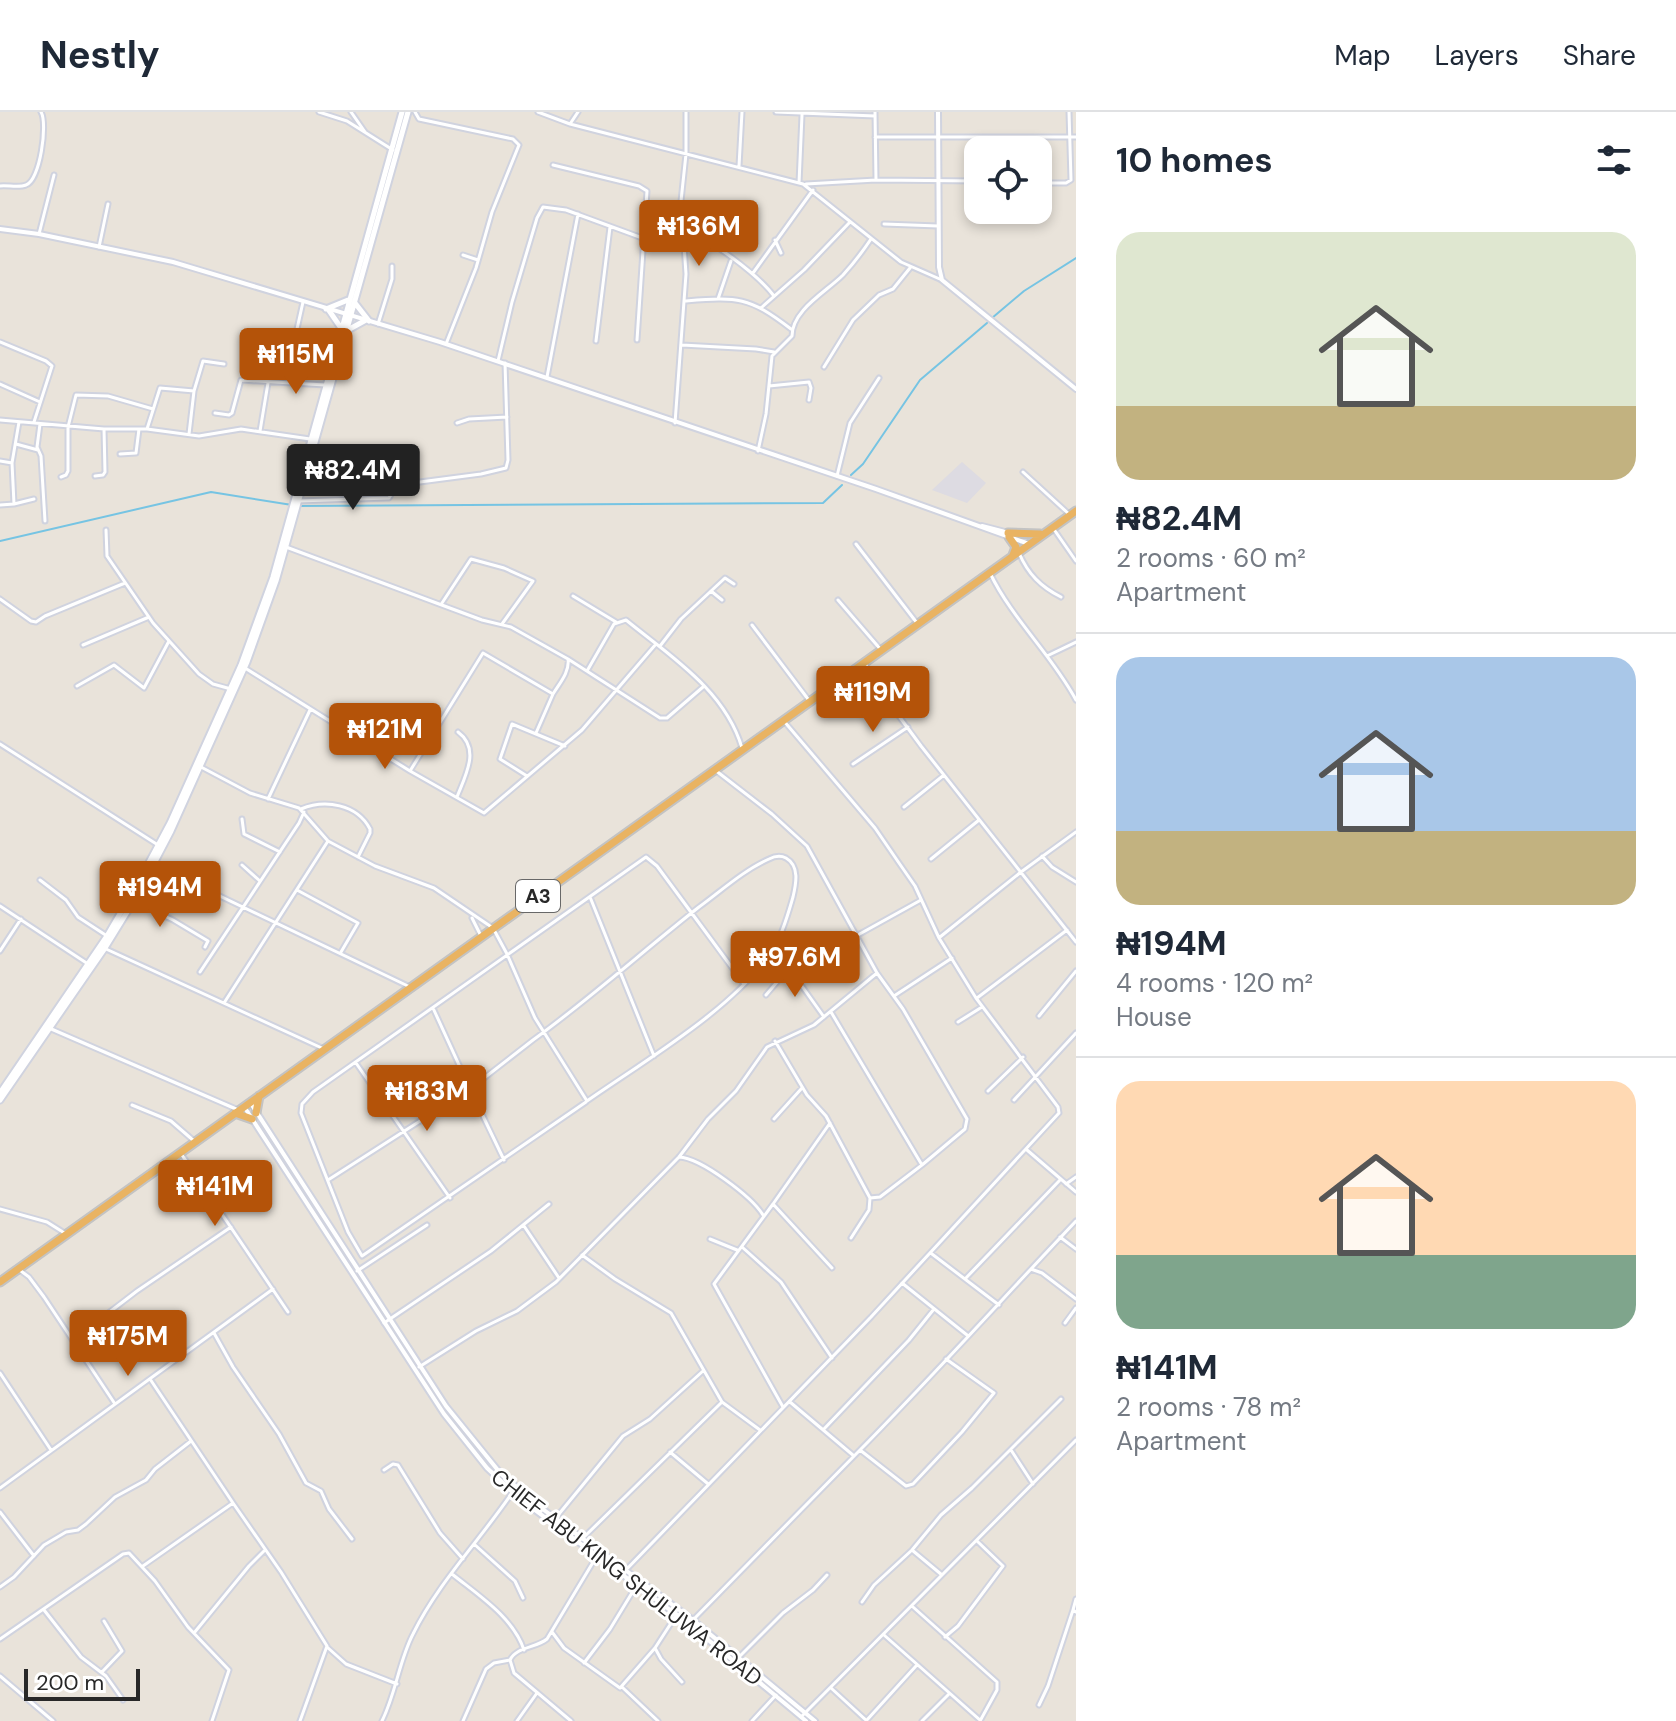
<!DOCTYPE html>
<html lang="en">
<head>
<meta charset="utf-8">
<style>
	body { margin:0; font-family:"DM Sans",sans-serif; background:#f2f2f3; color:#1f2937; height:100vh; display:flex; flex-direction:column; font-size:30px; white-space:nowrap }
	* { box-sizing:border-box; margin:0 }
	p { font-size:26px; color:#747a83 }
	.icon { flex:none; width:44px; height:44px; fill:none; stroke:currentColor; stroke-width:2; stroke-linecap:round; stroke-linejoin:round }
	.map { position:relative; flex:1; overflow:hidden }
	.sheet { display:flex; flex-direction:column; background:#fff; width:600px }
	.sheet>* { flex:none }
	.fabs { position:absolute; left:964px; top:24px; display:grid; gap:16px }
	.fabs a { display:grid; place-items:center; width:88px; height:88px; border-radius:16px; background:#fff; box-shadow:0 4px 12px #0003; font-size:40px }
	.scale { position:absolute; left:24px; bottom:20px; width:116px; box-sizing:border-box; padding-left:8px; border:4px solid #282828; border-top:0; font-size:22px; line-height:28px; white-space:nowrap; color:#282828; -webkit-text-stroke:6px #fff; paint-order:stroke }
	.price { position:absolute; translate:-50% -68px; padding:0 18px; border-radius:8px; background:#b45309; color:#fff; font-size:26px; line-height:52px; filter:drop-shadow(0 2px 4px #0008) }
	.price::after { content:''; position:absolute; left:50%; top:48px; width:24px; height:18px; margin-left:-12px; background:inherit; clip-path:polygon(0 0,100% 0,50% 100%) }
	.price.on { background:#222; color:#fff }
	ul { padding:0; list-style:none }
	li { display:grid; align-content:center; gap:16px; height:424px; padding:0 40px }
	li+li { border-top:2px solid #e0e1e3 }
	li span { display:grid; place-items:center; height:248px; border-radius:24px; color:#555 }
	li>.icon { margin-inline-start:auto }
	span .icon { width:144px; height:144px; fill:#fffc; stroke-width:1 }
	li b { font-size:34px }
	h2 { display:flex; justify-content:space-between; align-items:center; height:96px; padding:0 40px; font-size:34px }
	header { display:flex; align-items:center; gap:48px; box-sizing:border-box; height:112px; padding:0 40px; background:#fff; border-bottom:2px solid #e0e1e3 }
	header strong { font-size:38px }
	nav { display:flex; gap:44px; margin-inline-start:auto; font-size:28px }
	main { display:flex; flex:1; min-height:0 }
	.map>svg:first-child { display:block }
	.industrial { fill:#dddbe2 }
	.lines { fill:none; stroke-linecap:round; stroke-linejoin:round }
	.stream { stroke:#76c4e3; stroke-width:2 }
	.minor-casing { stroke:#d0d3df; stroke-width:7 }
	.tertiary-casing { stroke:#d0d3df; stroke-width:8 }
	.secondary-casing { stroke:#d0d3df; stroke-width:9 }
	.trunk-casing { stroke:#c3c3c3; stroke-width:11 }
	.minor { stroke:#fff; stroke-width:3 }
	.tertiary { stroke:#fff; stroke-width:4 }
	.secondary { stroke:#fff; stroke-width:5 }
	.trunk { stroke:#e9b362; stroke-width:7 }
	.labels { text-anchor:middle; stroke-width:6; stroke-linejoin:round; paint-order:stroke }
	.shield { fill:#fff; stroke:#686868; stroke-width:2 }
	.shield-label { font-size:20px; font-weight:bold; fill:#282828 }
	.street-label { font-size:22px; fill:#282828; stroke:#fff }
</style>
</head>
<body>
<header>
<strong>Nestly</strong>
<nav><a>Map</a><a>Layers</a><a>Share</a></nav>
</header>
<main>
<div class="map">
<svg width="1076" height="1609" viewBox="0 0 1076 1609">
	<rect width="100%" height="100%" fill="#e9e3da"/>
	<path class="industrial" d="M 962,350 L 986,371 L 967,391 L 932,378 Z"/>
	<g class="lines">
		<path class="stream" d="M 992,206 L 1024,179 L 1076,146
			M 851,363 L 863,352 L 920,268 L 987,211
			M 298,394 L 823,391 L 842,373
			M 0,429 L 211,380 L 292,393"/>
		<defs>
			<path id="minor" d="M 319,0 L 347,9 L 393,38
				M 351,0 L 365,20
				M 415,0 L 419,7 L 513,27 L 519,33 L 492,100 L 476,156 L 446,232
				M 538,0 L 570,12 L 803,72 L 901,150 L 942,168
				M 776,0 L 875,4
				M 875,0 L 876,68
				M 570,12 L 578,0
				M 875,25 L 1076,25
				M 553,53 L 639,74 L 647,79 L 637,228
				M 739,54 L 742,0
				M 799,71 L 802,3
				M 1038,71 L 1066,71 L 1071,68 L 1069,0
				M 806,72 L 876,68 L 978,69
				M 0,74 C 8,73 19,76 26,73 C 40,69 48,11 41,0
				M 884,112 L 938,114
				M 683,119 C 707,123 759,164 774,184
				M 39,122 L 54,63
				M 775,128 L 781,141
				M 99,135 L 108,92
				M 463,143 L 478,148
				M 753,161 L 813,78
				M 718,187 L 731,149
				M 685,189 C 738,185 748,184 791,217
				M 761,196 L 804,158 L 850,110
				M 378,212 L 392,167 L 392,154
				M 596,229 L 610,115
				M 0,230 L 46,249 L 52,254 L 34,310
				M 682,233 L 756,237 L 774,240
				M 498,249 L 512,190 L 537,106 L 543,95 L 566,98 L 645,127 L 683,124
				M 824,255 L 853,208 L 879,183 L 893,177 L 910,156
				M 547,265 L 578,102
				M 291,271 L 293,235 L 303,190
				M 0,272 L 40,290
				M 769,274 L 809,270 L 811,276 L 809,288
				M 194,279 L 203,249 L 224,252
				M 215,301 L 229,303 L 232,301 L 241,268 L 325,273
				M 0,308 L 104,317 L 147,317 L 199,324 L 241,317 L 310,327
				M 457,311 L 469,307 L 507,305
				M 675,311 L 686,162 L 681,89 L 686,42 L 686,0
				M 40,312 L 37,335 L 41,344 L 45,409
				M 147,317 L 160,276 L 194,279 L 189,322
				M 260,319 L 268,271
				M 16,332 L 38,338
				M 758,339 L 766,302 L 772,244 L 792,224 C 792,198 826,180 843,163 C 853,152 863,139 871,127
				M 120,342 L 136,341 L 139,317
				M 0,349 L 12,351
				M 1023,360 L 1070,403
				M 95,364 L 103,363 L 105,360 L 104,317
				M 837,364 L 850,311 L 879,266
				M 61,365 L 66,363 L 68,359 L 68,315 L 76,283 L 108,284 L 153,297
				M 298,389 L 389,386 L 397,373 L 481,362 L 506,356 L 508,348 L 505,251
				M 14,392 L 34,387
				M 0,393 L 14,392 L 12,351 L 19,310
				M 1053,416 L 1076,449
				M 106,418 L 107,444 L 153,511 L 199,562 L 213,572 L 231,577
				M 856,432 L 917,511
				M 286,435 L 482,508 L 511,515 L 568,547 L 660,606 L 667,606 L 703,575
				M 1019,441 C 1028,462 1041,475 1061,485
				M 990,461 C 1012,507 1052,543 1076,588
				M 711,479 L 722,488
				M 573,484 L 616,510
				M 0,487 L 31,509 L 36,510 L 45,504 L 125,471
				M 838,488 L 882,539
				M 442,491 L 471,447 L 504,456 L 533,469 L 502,512
				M 752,513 L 808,587
				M 83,533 L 149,505
				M 660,534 L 681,507 L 725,466 L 734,472
				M 1047,544 L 1076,530
				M 865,551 L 876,573 L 921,634 L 1076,830
				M 245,556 L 410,659 L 483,541 L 553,582 C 559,572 570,560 568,547
				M 587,559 L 614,512 L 626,508 C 670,544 725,578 742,636
				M 77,574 L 114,553 L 144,576 L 169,529
				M 536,621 L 553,582
				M 0,632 L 158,733
				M 853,652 L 908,615
				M 201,655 L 250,681 L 299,696 L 328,729 L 224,891
				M 715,658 L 772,702 L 807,734 L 877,861 L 903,897 L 967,1007 L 965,1017 L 922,1053 L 831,900
				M 410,659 L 484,701 L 582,618 L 656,532
				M 527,664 L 500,647 L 512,612 L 565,634
				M 457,685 C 465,664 481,637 458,620
				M 268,687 L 310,598
				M 904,695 L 944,663
				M 301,697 C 325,687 357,692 370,717 L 370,721 L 358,745
				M 242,707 L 244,722 L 280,740
				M 328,729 L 375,754 L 434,776 L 493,816 L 507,842 L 535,906 L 587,989 C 644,949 737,895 774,836 C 783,821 788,802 793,785 C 796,772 800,754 786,746 C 780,743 775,744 769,747 C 744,758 721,779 699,795 C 643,839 591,886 533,928 L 470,977 L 433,896
				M 1042,744 L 1052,755 L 1076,770
				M 931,747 L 979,708
				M 153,752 L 410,875
				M 242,753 L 260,769
				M 40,768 L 66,788 L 78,805 L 107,824
				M 297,778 L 358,811 L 341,840
				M 590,785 L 654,944
				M 133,789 L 173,808 L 208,829 L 205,835
				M 0,794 L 88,852
				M 472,806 L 481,824
				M 856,824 L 921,788
				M 940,825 L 1021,760 L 1076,720
				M 106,837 L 324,937
				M 0,839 L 21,807
				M 200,860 L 299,711 L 304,700
				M 766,883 L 789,856 L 824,905
				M 894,884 L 952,846
				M 977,886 L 1067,818
				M 1039,904 L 1076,859
				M 958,910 L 982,895
				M 49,916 L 236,997
				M 775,929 L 807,983 L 826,1004 L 870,1086 L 869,1098 L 851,1126
				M 356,951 L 450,1086
				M 988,979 L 1023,945
				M 1014,988 L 1076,921
				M 586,990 L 362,1144 L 348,1120 L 301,1001 L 302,992 L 313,980 L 646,745 L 657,754 L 744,872
				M 132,993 L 171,1009 L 194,1029
				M 774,1007 L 802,976
				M 1027,1038 L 1076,1080
				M 182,1043 L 288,1200
				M 679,1045 C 701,1046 752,1085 763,1103
				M 328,1068 L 470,977 L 504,1048
				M 1066,1072 L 1076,1065
				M 870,1086 L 880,1085 L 922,1053
				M 773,1092 L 830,1011
				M 0,1097 L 47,1110 L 66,1122
				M 524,1114 L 559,1166
				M 1060,1125 L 1076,1137
				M 710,1127 L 737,1138
				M 742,1135 L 781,1170 L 832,1246
				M 932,1142 L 999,1193
				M 582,1143 L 615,1167 L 671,1201 L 722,1290 L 760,1318
				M 1031,1157 L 1042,1161 L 1076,1187
				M 21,1159 L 29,1165 L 44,1185 L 115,1292
				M 357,1159 L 427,1113
				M 965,1167 L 1060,1068
				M 902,1171 L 967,1223
				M 384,1211 L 491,1139 L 549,1092
				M 1065,1211 L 1076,1196
				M 214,1221 L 233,1255 L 279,1322 L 306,1371 L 321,1379 L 329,1397 L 352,1427
				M 73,1228 L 137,1179 L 231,1115
				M 946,1247 L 994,1281 L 962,1320 L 913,1372 L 906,1374 L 860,1338 C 934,1263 1004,1185 1076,1109
				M 419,1255 L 476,1219 L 517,1199 L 556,1170 L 679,1045 L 708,1007 L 736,979 L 767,935 L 814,913 L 877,861
				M 0,1261 L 51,1338
				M 790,1290 L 854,1344
				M 783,1295 L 714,1172 L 773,1092 L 832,1156
				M 823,1318 L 909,1228 L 934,1197
				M 1011,1338 L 1033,1372
				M 670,1340 L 707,1371
				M 384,1358 L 393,1352 L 398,1353 L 440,1421 L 463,1447
				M 0,1376 L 273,1177
				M 233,1391 L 281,1460 L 327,1534 L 300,1609
				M 0,1400 L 34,1444
				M 554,1408 L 623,1324 L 650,1307 L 703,1259
				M 582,1427 L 722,1290
				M 474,1432 L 515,1469 L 523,1486
				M 912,1438 L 942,1463
				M 143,1454 L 233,1391 L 150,1267
				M 452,1462 C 478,1483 513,1505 524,1538
				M 622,1462 L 871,1205 L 1059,1001 L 1058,995 L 976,886 L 939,826 L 915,774 L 899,751 L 875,716 L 783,608
				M 0,1475 L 14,1465 L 44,1433 L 66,1420 L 78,1418 L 86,1412 L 115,1385 L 146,1368 L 155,1357 L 191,1329
				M 1076,1487 L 1073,1498 L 1076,1500
				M 862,1490 L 874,1473 L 912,1438 L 941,1403 L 972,1376 L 1061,1287
				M 913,1495 L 997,1570 L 997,1578 L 980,1609
				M 44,1498 L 81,1545 L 106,1564 L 123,1588
				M 692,1509 L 860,1338
				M 552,1520 L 564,1536 L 620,1576 L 655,1536 L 677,1502
				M 194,1521 L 249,1454 L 264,1439
				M 884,1523 L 980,1608
				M 945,1525 L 958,1514 L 1003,1454 L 977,1429
				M 0,1527 L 123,1442 L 129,1441 L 155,1469 L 188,1515 L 229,1558 L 212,1609
				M 327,1535 L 346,1552 L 397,1572
				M 655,1536 L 661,1547 L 682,1570
				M 739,1545 L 783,1501 L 813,1478 L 827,1463
				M 584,1551 L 610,1517 L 638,1471
				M 102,1560 L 122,1539 L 104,1509
				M 0,1564 L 53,1609
				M 622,1575 L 658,1609
				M 831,1576 L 867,1609
				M 1039,1593 L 1048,1574 L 1073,1498
				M 801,1605 L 1076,1328
				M 382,1609 C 396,1581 399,1549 413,1522 C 438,1471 480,1428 512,1381
				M 463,1609 L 486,1557 L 494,1551 L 510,1548
				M 517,1609 L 537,1581
				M 571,1609 L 514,1561 L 510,1548 C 516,1535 536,1536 547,1527 L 598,1442
				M 752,1609 L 776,1583
				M 866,1609 L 916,1554
				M 922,1609 L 949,1582"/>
			<path id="tertiary" d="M 938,0 L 939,155 L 942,168 L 1076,277
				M 0,117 L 39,122 L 173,150 L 440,230 L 876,377 L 1029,432
				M 982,414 L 1009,421
				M 250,990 L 446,1294 L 501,1362 L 544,1398 L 693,1508 L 815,1609
				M 245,996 L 444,1302 L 487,1356 L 520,1387 L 689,1512 L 806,1609"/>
			<path id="secondary" d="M 355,191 L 369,209
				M 326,197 L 348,188
				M 328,197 L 341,216
				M 346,219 L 366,208
				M 0,981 L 107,824 L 138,771 L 170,711 L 241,553 L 273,465 L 402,0
				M 0,988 L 105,836 L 137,784 L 171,719 L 247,550 L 276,469 L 408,0"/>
			<path id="trunk" d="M 1008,421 L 1040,422
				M 1009,425 L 1016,435 L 1013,443
				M 235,1001 L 252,1007
				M 256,1001 L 259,984
				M 0,1170 L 1076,399"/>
		</defs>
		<use href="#minor" class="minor-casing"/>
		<use href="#tertiary" class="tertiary-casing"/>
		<use href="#secondary" class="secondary-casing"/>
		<use href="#trunk" class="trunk-casing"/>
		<use href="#minor" class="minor"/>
		<use href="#tertiary" class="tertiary"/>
		<use href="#secondary" class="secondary"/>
		<use href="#trunk" class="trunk"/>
	</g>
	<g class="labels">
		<rect class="shield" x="516" y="768" width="44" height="32" rx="6"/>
		<g class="shield-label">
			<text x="538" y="791">A3</text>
		</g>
		<g class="street-label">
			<text transform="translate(627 1465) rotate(38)" y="8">CHIEF ABU KING SHULUWA ROAD</text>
		</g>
	</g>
</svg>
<div class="fabs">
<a><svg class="icon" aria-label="locate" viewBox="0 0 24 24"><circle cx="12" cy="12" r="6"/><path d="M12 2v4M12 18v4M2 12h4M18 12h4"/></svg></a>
</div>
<div class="scale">200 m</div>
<b class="price" style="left:699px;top:156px">₦136M</b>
<b class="price" style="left:296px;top:284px">₦115M</b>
<b class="price on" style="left:353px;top:400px">₦82.4M</b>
<b class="price" style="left:873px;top:622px">₦119M</b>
<b class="price" style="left:385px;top:659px">₦121M</b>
<b class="price" style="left:160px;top:817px">₦194M</b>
<b class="price" style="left:795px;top:887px">₦97.6M</b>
<b class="price" style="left:427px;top:1021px">₦183M</b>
<b class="price" style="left:215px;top:1116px">₦141M</b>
<b class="price" style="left:128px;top:1266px">₦175M</b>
</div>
<section class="sheet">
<h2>10 homes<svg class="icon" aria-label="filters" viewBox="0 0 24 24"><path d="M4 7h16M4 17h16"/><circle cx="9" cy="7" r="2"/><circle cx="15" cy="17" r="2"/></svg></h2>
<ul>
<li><span style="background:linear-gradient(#dfe7d0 70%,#c2b280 0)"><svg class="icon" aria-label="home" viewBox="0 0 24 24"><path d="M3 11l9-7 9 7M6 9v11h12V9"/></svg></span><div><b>₦82.4M</b><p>2 rooms · 60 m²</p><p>Apartment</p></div></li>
<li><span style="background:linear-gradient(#a9c7e8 70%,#c2b280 0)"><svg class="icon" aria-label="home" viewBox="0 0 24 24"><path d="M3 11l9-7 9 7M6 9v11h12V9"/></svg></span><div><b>₦194M</b><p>4 rooms · 120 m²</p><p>House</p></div></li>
<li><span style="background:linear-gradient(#ffd9b3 70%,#7fa58c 0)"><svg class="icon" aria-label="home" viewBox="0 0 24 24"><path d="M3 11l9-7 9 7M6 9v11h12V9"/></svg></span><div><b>₦141M</b><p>2 rooms · 78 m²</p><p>Apartment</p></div></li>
</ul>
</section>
</main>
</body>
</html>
